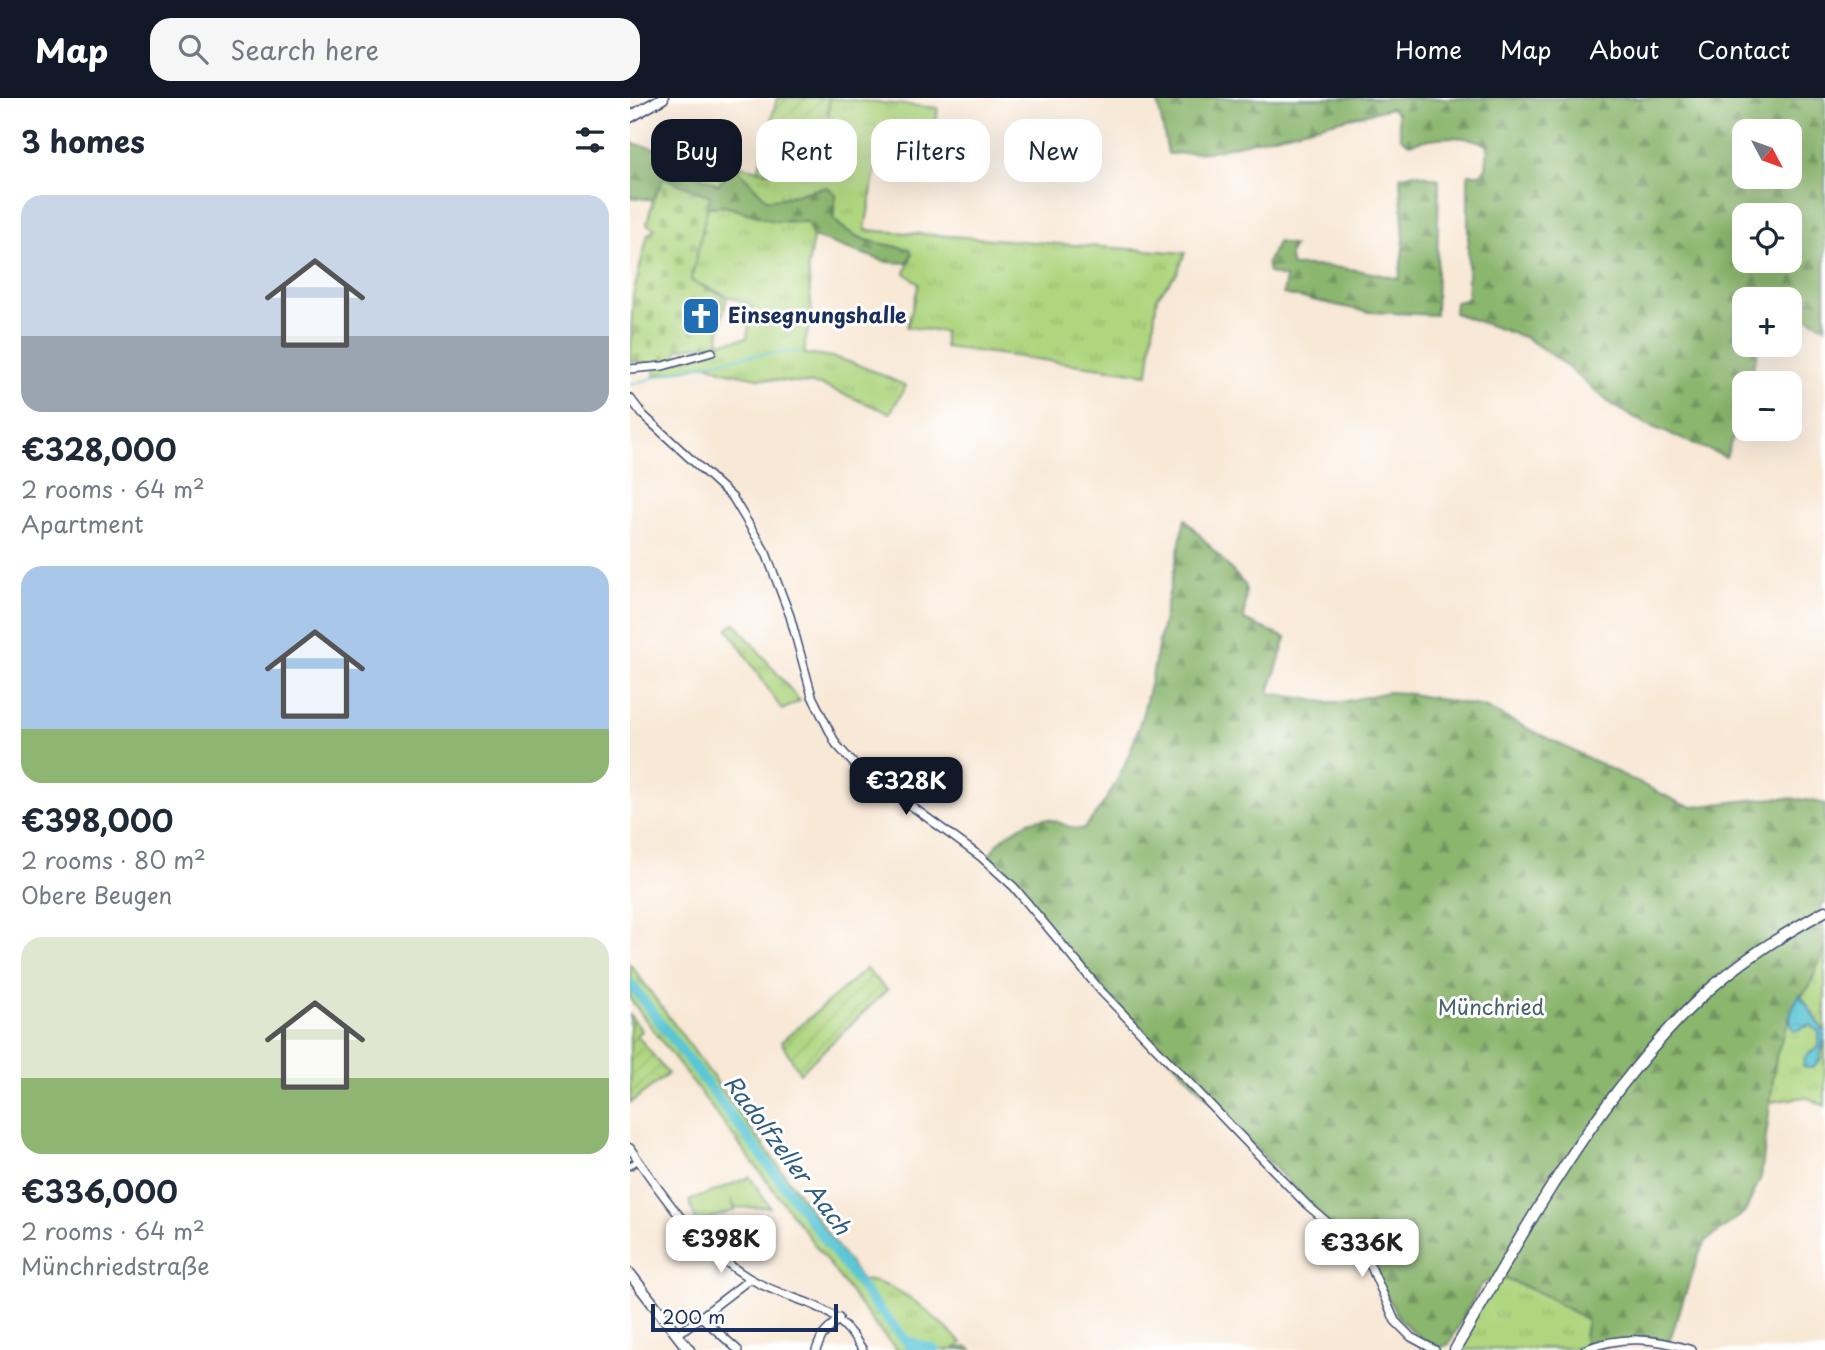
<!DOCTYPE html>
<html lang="en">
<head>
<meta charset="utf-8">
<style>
	body { margin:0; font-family:"Playpen Sans",sans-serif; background:#f6f6f7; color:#1f2937; height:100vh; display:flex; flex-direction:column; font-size:26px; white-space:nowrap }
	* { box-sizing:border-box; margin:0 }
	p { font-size:23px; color:#747a83 }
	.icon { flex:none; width:38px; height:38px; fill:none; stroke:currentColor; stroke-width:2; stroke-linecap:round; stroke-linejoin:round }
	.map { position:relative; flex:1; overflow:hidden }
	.sheet { display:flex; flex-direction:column; background:#fff; width:630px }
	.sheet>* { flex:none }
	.hud { position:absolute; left:21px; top:21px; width:665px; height:63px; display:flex; gap:14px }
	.needle { width:46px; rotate:131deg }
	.fabs { position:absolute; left:1102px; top:21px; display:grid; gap:14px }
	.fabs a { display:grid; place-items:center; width:70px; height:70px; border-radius:14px; background:#fff; box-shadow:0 7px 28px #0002; font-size:35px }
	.scale { position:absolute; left:21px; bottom:18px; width:187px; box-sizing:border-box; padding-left:7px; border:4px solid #1b2f5e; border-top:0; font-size:19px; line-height:24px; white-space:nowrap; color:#1b2f5e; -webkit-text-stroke:5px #fff; paint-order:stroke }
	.price { position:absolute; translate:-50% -60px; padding:0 16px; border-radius:14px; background:#fff; color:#222; font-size:23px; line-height:46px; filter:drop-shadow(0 2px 4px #0008) }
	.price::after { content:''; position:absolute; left:50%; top:42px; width:21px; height:16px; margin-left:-10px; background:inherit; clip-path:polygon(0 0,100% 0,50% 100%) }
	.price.current { background:#111827; color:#fff }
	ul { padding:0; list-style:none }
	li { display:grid; align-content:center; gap:14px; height:371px; padding:0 21px }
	li span { display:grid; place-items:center; height:217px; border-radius:21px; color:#555 }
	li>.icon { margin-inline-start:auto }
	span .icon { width:126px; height:126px; fill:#fffc; stroke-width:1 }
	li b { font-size:30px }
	h2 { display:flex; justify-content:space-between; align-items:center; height:84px; padding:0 21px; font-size:30px }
	.tag { padding:0 24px; border-radius:21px; background:#fff; box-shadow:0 7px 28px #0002; font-size:24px; line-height:63px }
	.tag.current { background:#111827; color:#fff }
	header { display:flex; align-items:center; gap:42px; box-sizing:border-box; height:98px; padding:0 35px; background:#111827; color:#fff }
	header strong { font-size:33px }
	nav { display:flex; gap:38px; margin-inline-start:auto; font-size:24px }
	.search { width:490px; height:63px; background:#f6f6f7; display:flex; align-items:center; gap:18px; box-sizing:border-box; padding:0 24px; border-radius:21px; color:#747a83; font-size:26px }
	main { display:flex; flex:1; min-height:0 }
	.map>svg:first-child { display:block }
	.grass { fill:url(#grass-tufts); stroke:#65826e; stroke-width:2 }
	.forest { fill:url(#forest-firs); stroke:#537266; stroke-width:2; fill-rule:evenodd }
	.cemetery { fill:url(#cemetery-stones); stroke:#65826e; stroke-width:2 }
	.park { fill:#afd57f; stroke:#65826e; stroke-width:2 }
	.garden { fill:url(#garden-furrows); stroke:#65826e; stroke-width:2 }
	.water { fill:url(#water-ripples); stroke:#3c7a9a; stroke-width:2 }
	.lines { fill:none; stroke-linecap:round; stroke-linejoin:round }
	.stream { stroke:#5cc6d6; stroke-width:2 }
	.river { stroke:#5cc6d6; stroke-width:10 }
	.pedestrian-casing { stroke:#3c4b70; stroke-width:9 }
	.minor-casing { stroke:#3c4b70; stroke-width:10 }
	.secondary-casing { stroke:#3c4b70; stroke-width:13 }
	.pedestrian { stroke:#fff; stroke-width:5 }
	.minor { stroke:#fff; stroke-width:7 }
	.secondary { stroke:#fff; stroke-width:10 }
	.labels { text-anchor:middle; stroke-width:6; stroke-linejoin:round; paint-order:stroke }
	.poi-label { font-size:21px; font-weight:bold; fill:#1b2f5e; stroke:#fff; text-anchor:start }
	.park-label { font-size:21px; fill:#476168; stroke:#fff }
	.water-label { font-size:23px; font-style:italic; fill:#2e5c82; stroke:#fff }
</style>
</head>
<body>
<header>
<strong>Map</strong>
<div class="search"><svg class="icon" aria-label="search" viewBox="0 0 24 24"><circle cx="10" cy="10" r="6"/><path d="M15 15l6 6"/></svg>Search here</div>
<nav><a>Home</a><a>Map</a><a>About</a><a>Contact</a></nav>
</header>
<main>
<section class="sheet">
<h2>3 homes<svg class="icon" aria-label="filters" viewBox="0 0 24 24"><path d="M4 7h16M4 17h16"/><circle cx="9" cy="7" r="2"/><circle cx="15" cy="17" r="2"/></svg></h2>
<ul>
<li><span style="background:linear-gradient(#c9d6e8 65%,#9aa5b1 0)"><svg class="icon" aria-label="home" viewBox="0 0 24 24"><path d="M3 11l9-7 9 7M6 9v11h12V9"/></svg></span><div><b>€328,000</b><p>2 rooms · 64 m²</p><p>Apartment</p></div></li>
<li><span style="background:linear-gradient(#a9c7e8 75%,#8fb573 0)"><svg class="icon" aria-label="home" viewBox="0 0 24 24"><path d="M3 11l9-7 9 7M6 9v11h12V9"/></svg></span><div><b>€398,000</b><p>2 rooms · 80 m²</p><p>Obere Beugen</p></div></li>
<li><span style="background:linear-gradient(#dfe7d0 65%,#8fb573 0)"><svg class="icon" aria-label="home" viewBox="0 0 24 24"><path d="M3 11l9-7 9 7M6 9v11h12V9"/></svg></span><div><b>€336,000</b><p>2 rooms · 64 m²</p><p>Münchriedstraße</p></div></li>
</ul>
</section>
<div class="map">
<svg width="1195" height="1252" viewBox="0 0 1195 1252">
	<defs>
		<pattern id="grass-tufts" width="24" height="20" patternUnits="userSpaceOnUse" patternTransform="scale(1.75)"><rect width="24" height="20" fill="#afd57f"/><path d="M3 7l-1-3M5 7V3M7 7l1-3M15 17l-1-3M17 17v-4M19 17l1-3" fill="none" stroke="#96b770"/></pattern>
		<pattern id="forest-firs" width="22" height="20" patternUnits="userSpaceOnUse" patternTransform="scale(1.75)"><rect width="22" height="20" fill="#8bb66e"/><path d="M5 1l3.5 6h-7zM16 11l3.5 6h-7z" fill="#71945e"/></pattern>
		<pattern id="cemetery-stones" width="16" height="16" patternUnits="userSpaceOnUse" patternTransform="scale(1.75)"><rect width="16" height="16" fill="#afd57f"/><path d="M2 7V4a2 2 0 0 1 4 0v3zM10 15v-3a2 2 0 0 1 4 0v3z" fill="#96b770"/></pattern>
		<pattern id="garden-furrows" width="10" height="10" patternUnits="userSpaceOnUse" patternTransform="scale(1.75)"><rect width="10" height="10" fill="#afd57f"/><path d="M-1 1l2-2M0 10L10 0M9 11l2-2" fill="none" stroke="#96b770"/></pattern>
		<pattern id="water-ripples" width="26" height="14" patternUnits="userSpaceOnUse" patternTransform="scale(1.75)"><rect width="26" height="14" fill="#5cc6d6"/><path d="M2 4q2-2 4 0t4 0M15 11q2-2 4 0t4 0" fill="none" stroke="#4ba1b1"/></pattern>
	</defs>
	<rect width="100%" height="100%" fill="#fff"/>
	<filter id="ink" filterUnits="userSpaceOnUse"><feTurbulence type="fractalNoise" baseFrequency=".0143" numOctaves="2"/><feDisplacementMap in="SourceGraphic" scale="14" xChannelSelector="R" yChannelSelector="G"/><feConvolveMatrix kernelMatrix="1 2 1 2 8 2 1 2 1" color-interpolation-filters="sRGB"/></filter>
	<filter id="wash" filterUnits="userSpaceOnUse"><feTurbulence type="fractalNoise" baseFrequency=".00686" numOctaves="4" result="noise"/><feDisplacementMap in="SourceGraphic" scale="28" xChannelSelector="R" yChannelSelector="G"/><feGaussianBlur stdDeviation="1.57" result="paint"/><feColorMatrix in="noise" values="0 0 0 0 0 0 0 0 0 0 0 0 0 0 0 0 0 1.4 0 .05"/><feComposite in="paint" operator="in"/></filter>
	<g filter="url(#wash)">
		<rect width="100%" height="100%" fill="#f8e8d6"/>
		<path class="grass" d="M 199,0 L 308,10 L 301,59 L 247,61 L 235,132 L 555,155 L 547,175 L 527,199 L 518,276 L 315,249 L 314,234 L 277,229 L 289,186 L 275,175 L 282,156 L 280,151 C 252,146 223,144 203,120 L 206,97 C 173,89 181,98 154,102 C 128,106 92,89 69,78 L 60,57 L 139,74 L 152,74 L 205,61 L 198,24 Z
			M 95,108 L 144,123 L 178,124 L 183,139 L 178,168 L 182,220 L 175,243 L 175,256 C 210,256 244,273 276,288 L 260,315 L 191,287 L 127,280 L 93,273 L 78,266 L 24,278 L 25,269 L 82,254 L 88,245 L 117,240 L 122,208 L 61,183 L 77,109 Z
			M 105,525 L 170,603 L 152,612 L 98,531 Z
			M 1195,850 L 1195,934 L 1170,896 L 1179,889 Z
			M 0,866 L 232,1182 C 271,1184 304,1219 332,1245 L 326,1250 L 338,1249 L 342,1252 L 267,1252 L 248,1231 L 0,901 Z
			M 1160,917 L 1160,925 L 1181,927 L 1189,934 L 1189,948 L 1176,959 L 1194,950 L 1195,942 L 1195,1008 L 1176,999 L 1139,1004 L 1146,958 Z
			M 868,1178 L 910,1195 L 957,1222 L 954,1239 L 957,1250 L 825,1252 Z"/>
		<path class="forest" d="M 527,0 L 1195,0 L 1195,229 L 1160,210 L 1160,201 L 1133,197 L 1132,201 L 1115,201 L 1115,247 L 1129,247 L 1119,285 L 1115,285 L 1115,303 L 1096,359 L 1020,328 L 982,307 L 928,261 L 896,240 L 824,215 L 825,204 L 836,202 L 838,196 L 838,76 L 850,76 L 856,70 L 858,47 C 835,35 802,39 779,46 L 771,40 L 767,15 L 761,10 L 578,54 L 538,56 ZM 1160,33 L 1160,79 L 1115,79 L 1115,33 ZM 1160,117 L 1160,163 L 1115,163 L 1115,117 Z
			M 0,45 L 60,57 L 69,78 L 88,87 L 106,69 L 136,101 C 158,102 176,92 198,89 L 206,97 L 203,120 C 222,144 252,146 280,151 L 282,156 L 277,165 L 257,164 L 183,139 L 177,124 L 144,123 L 95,108 L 77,109 L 80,98 L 29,89 L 23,102 L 0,99 Z
			M 784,75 L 809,81 L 806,217 L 739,214 L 653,196 L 656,180 L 639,175 L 637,165 L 648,144 L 664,148 L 659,156 L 662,168 C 698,166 734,172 769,181 L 774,141 L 770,79 Z
			M 555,421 L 616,488 L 614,522 L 656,540 L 639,595 L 695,604 L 713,604 L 758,594 L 775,595 L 854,609 L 1052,706 L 1063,709 C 1106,704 1153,694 1195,706 L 1195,806 L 1191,807 L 1195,850 L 1179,889 L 1164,906 L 1146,958 L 1131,1079 L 1115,1114 L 1076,1143 L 1068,1158 L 1039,1244 L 1018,1240 L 957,1250 L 954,1239 L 957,1222 L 910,1195 L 868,1178 L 851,1187 L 819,1246 L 810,1250 C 760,1226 764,1207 740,1164 C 731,1149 710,1135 696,1123 L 440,857 L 398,800 L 359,758 C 367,742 398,718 417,721 C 431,723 439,732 453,731 C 501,680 518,604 530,538 C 538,499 547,460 555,421 Z"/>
		<path class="cemetery" d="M 34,80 L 80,98 L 61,183 L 97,199 L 88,245 L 49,251 L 45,261 L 29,266 L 0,263 L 3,198 L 18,136 L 25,131 L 17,126 L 23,102 Z"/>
		<path class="park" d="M 120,1079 L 140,1109 L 105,1110 L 101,1100 L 105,1112 L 67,1125 L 59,1103 Z"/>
		<path class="garden" d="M 147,0 L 199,0 L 198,24 L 205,61 L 152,74 L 128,73 Z
			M 236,871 L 257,892 L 170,975 L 151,944 Z
			M 0,917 L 12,933 L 7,937 L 38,976 L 0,1005 Z"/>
		<path class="water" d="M 1170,896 L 1195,935 L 1190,962 L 1183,970 L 1173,969 L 1175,959 L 1189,949 L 1189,934 L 1181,927 L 1164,933 C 1156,919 1162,909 1170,896 Z"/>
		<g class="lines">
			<path class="stream" d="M 0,287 C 56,269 110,255 169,254"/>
			<path class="river" d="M 0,885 L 245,1207 L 284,1252
				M 278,1243 L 305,1252"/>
		</g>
	</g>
	<g filter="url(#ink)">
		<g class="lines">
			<defs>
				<path id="pedestrian" d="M 0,1068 L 8,1062"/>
				<path id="minor" d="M 0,271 L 33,268 L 82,254
					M 0,300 L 13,317 L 103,400 L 136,455 L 160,518 L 182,598 L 206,646 L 224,666 L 351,759 L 384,789 L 471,893 L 677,1107 L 726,1148 L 738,1162 L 765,1223 L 781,1239 L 805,1252
					M 0,1050 C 33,1099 68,1149 119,1180 C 167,1209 198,1196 233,1252
					M 70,1218 L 108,1252
					M 47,1237 L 120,1181
					M 186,1252 L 192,1238 L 209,1220
					M 954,1252 C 991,1237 1025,1240 1062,1252"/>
				<path id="secondary" d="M 0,19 L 33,0
					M 0,1176 L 59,1252
					M 825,1252 C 896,1130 966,999 1069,901 C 1107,865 1150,838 1195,813"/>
			</defs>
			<use href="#pedestrian" class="pedestrian-casing"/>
			<use href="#minor" class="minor-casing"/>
			<use href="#secondary" class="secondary-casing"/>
			<use href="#pedestrian" class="pedestrian"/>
			<use href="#minor" class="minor"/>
			<use href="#secondary" class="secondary"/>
		</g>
	</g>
	<defs>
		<symbol id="church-square" viewBox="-11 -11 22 22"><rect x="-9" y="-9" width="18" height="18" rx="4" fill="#1f6fb2" stroke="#fff"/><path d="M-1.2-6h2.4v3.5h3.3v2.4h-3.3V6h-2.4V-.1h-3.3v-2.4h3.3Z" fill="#fff"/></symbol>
	</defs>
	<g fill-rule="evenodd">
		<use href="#church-square" x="49" y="196" width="44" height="44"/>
	</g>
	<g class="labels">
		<g class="poi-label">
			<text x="98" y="225">Einsegnungshalle</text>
		</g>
		<g class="park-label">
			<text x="861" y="917">Münchried</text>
		</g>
		<g class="water-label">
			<text transform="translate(157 1057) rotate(53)" y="8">Radolfzeller Aach</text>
		</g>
	</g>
</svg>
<div class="fabs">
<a><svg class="needle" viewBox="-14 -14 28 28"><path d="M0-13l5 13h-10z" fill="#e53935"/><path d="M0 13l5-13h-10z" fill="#747a83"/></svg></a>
<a><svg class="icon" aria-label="locate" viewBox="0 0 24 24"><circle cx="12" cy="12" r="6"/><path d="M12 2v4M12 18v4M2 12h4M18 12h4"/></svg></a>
<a>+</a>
<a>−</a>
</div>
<div class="scale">200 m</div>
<b class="price current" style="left:276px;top:719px">€328K</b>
<b class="price" style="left:91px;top:1177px">€398K</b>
<b class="price" style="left:732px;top:1181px">€336K</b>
<div class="hud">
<a class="tag current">Buy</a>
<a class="tag">Rent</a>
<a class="tag">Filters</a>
<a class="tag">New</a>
</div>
</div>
</main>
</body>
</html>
